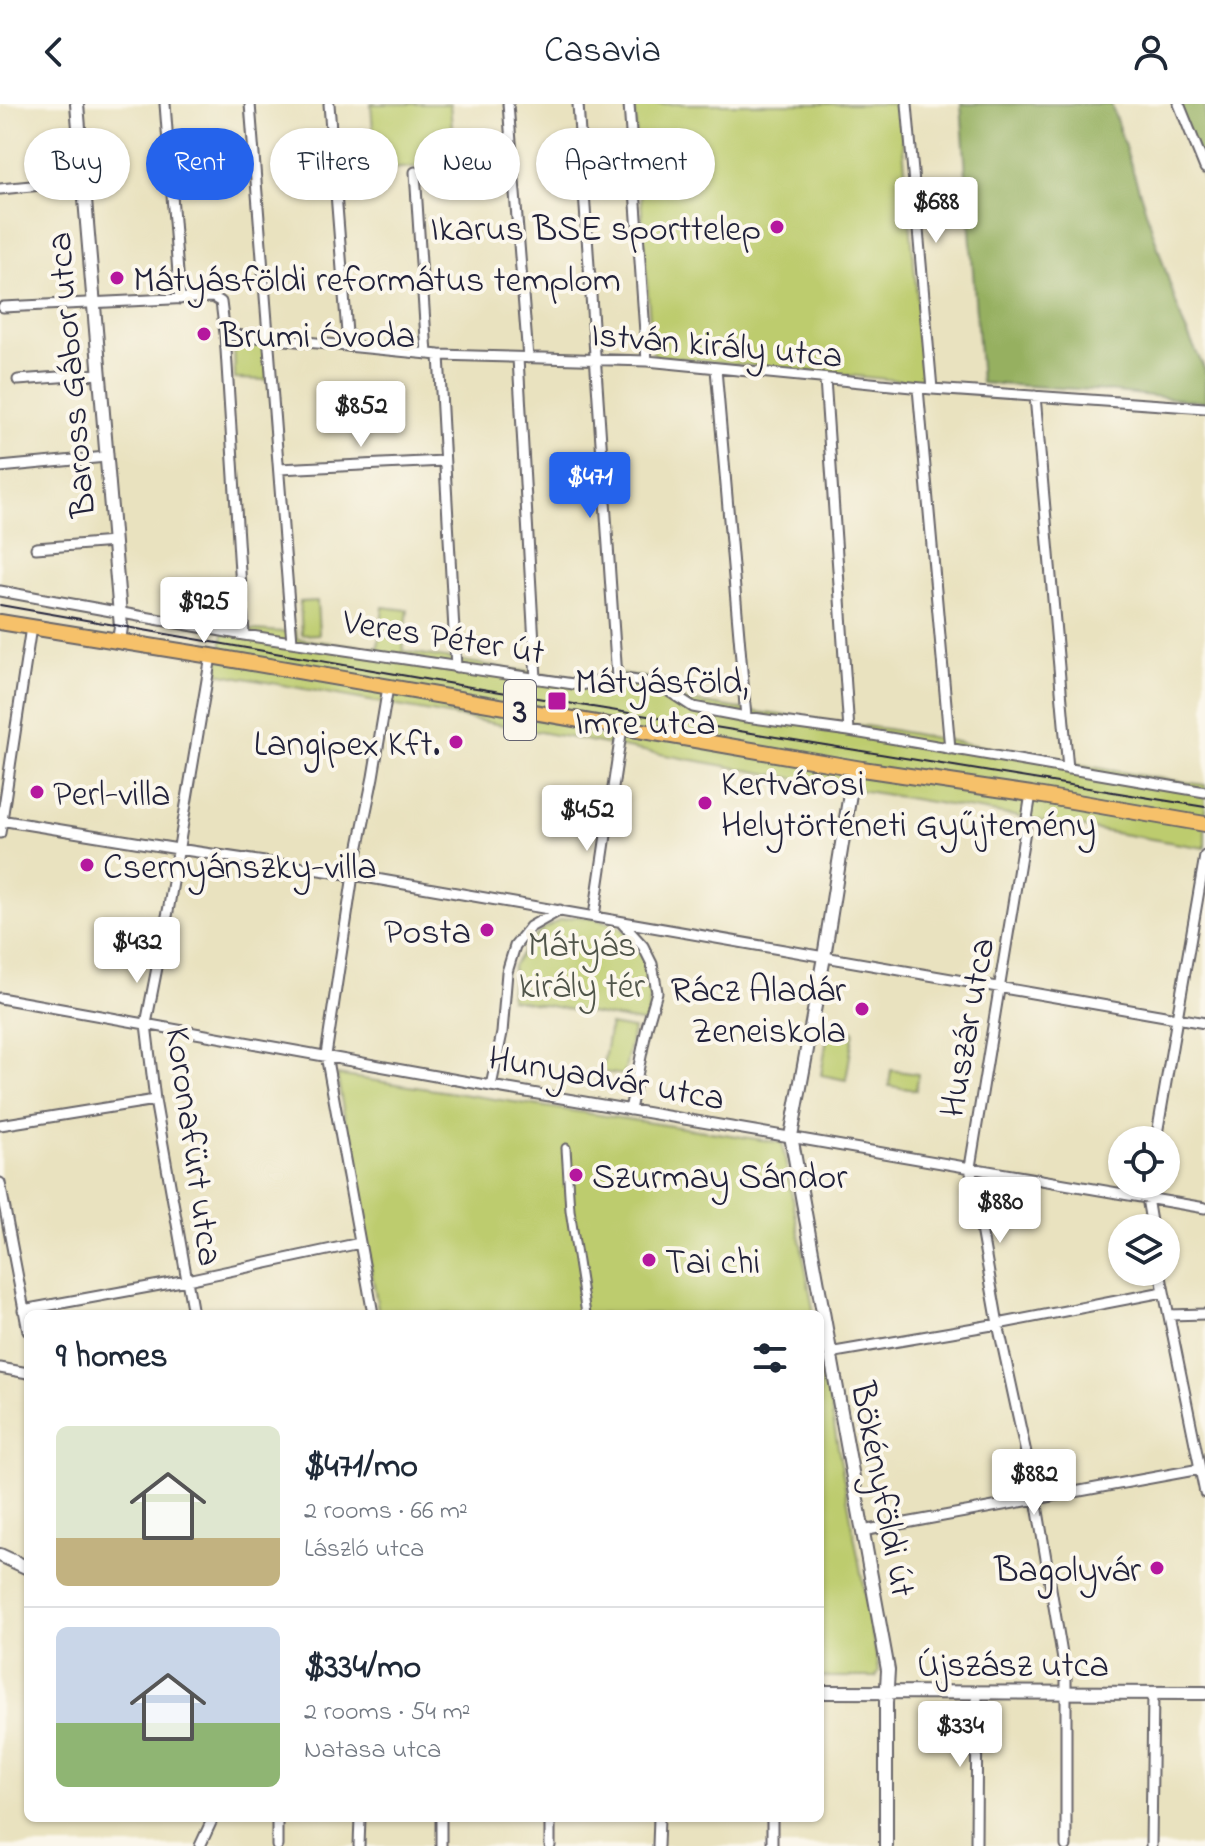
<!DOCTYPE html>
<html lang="en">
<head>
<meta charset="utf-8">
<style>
	body { margin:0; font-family:"Indie Flower",sans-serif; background:#f2f2f3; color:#1f2937; height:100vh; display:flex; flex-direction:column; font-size:30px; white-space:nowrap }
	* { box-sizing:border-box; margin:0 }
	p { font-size:26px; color:#747a83 }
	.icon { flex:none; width:44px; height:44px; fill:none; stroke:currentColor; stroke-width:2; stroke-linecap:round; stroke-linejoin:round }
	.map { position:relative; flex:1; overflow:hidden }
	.details { position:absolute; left:24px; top:1206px; width:800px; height:512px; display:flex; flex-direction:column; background:#fff; border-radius:12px; box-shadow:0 2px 6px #0004 }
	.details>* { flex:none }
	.guide { position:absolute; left:24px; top:24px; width:800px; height:72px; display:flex; gap:16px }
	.buttons { position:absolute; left:1108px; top:1022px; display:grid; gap:16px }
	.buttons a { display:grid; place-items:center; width:72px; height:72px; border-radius:50%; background:#fff; box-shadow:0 2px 6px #0004; font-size:40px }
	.price { position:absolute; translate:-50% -68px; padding:0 18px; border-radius:8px; background:#fff; color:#222; font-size:26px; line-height:52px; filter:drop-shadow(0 2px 4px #0008) }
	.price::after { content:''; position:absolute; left:50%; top:48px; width:24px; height:18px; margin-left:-12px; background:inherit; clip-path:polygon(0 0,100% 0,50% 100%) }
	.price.active { background:#2563eb; color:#fff }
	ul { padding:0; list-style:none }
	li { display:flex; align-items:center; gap:24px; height:200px; padding:0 32px }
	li+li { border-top:2px solid #e0e1e3 }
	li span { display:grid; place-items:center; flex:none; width:224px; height:160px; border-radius:12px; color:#555 }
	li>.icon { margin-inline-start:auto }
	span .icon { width:96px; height:96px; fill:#fffc; stroke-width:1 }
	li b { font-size:34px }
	h2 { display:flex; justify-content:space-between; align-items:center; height:96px; padding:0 32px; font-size:34px }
	.pill { padding:0 28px; border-radius:36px; background:#fff; box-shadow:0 2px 6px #0004; font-size:28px; line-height:72px }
	.pill.active { background:#2563eb; color:#fff }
	header { display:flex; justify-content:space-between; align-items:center; height:104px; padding:0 32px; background:#fff; font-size:36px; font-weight:600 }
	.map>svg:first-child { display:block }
	.green { fill:#bdcc6e; stroke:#707754; stroke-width:2 }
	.forest { fill:#96b061; stroke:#5c694e; stroke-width:2 }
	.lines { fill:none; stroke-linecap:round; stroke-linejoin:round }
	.pedestrian-casing { stroke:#686569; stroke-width:11 }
	.minor-casing { stroke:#686569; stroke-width:13 }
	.tertiary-casing { stroke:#686569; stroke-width:16 }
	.primary-casing { stroke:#686569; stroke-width:18 }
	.pedestrian { stroke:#fff; stroke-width:7 }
	.minor { stroke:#fff; stroke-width:9 }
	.tertiary { stroke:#fff; stroke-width:12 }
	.primary { stroke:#f6c16b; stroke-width:14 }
	.tram { stroke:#22223b; stroke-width:2 }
	.poi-dot { fill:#b5179e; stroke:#fbf7ec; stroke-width:3 }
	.labels { text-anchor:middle; stroke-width:8; stroke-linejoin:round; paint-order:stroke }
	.shield { fill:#fbf7ec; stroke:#636270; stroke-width:2 }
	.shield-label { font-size:34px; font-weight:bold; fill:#22223b }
	.poi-label { font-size:36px; fill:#22223b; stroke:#fbf7ec; text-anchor:start }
	.street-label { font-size:36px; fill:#22223b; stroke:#fbf7ec }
	.park-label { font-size:36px; fill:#50554a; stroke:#fbf7ec }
</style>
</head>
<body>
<header><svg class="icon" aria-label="back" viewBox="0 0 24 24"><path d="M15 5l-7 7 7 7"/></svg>Casavia<svg class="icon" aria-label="person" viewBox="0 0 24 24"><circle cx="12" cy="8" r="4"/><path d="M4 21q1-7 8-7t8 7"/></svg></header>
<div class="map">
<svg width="1205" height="1742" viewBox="0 0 1205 1742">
	<rect width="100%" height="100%" fill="#fbf7ec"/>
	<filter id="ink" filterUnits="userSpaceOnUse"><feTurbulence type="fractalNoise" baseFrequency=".0125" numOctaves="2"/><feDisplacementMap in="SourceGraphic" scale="16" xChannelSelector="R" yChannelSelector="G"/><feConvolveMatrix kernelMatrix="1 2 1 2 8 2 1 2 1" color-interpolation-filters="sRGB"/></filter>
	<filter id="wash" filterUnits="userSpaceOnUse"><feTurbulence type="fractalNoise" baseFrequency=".006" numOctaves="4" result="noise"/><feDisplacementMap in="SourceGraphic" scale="32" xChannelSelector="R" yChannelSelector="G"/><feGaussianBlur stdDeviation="1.8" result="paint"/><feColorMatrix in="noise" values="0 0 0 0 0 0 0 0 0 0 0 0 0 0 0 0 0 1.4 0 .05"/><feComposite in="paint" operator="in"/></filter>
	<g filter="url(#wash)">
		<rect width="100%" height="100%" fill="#e9e2bf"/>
		<path class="green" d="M 371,0 L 450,0 L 455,60 L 376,66 Z
			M 634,0 L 899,0 L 925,279 L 656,252 L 652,247 Z
			M 234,236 L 265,239 L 268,276 L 235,275 Z
			M 317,497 L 319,530 L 302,531 L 300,498 Z
			M 383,503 L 408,506 L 403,547 L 577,576 L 581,573 L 622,570 L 668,576 L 667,581 L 686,596 L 758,608 L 887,625 L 1137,671 L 1205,681 L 1205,744 L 835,682 L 217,569 L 224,524 L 283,528 L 296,526 L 297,535 L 378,544 Z
			M 578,812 C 593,815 608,816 621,825 C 652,844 654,888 646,919 L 510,895 L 513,862 L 528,839 L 542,826 L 560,816 Z
			M 610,921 L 633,925 L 624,971 L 602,968 Z
			M 829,922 L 854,927 L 846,976 L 821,971 Z
			M 891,966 L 918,970 L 916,986 L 889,982 Z
			M 337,971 L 782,1039 L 814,1210 L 379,1210 Z
			M 820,1245 L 879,1567 L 876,1573 L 820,1573 Z"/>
		<path class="forest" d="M 961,0 L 1111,0 L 1183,220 L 1205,266 L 1205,298 L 1107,287 L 981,279 Z
			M 1173,0 L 1205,0 L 1205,79 Z"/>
	</g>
	<g filter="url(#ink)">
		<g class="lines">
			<defs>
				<path id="pedestrian" d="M 566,1044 L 570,1106 L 586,1210"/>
				<path id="minor" d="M 165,0 L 180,195
					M 250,0 L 292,538
					M 329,0 L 348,242
					M 508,0 L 528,254
					M 578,0 L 617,574
					M 629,0 L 647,257
					M 907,0 L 932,285
					M 1179,0 L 1205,64
					M 415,68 L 427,250
					M 0,85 L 83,77
					M 3,203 L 213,193 L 221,198 L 225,230 L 244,531
					M 225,230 L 439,251 L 647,257 L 932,285 L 1205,304
					M 439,251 L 456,563
					M 518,254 L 536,575
					M 716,265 L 746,613
					M 825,275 L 849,627
					M 18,276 L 99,270
					M 918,284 L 950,645
					M 1035,292 L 1068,665
					M 0,363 L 106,353
					M 279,365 L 444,357
					M 36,444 L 114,438
					M 0,487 L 244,531 L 580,581 L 617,574 L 644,578 L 664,584 L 693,603 L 746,613 L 849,627 L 1205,688
					M 1031,690 L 970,1063 L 998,1220 L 1036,1395 L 1066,1574 L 1066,1742
					M 0,716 L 178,745 L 353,771 L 1205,919
					M 0,729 L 31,523
					M 594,812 L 622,623
					M 622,819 L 643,842 L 652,860 L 657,888 L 647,923 L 630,1006
					M 0,894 L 491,982 L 1205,1104
					M 491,982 L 502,929 L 507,868 L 515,842 L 530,823 L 560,806
					M 0,1021 L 155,996
					M 1156,1036 L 1205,752
					M 0,1079 L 28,1227
					M 1149,1080 L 1147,1094 L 1152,1124
					M 1160,1168 L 1205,1389
					M 23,1206 L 187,1176 L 360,1139
					M 193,1210 L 155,996 L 146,920 L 169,802 L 211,552
					M 373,1210 L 326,951 L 353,771 L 373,673 L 388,583
					M 1169,1211 L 1205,1210
					M 829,1249 L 998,1220 L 1163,1188
					M 0,1264 L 28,1269
					M 862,1427 L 1200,1365
					M 200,1742 L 213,1714
					M 277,1742 L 277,1714
					M 359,1742 L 360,1714
					M 441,1742 L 441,1714
					M 550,1742 L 550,1714
					M 658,1742 L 659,1714
					M 772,1742 L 772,1714
					M 976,1742 L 977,1588
					M 1151,1742 L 1153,1589"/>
				<path id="tertiary" d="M 77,0 L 121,523 L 119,537
					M 854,664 L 824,853 L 791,1032 L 888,1566 L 886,1599 L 886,1742
					M 0,1451 L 28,1464
					M 820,1588 L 1205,1589"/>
				<path id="primary" d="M 0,518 L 211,552 L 862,665 L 1031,690 L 1205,720"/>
			</defs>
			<use href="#pedestrian" class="pedestrian-casing"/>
			<use href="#minor" class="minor-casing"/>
			<use href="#tertiary" class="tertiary-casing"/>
			<use href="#primary" class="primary-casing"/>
			<use href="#pedestrian" class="pedestrian"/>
			<use href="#minor" class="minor"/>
			<use href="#tertiary" class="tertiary"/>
			<use href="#primary" class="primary"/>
			<path class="tram" d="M 0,501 L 476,584 L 1205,703"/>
		</g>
	</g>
	<g class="poi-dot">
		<circle cx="777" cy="123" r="8"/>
		<circle cx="117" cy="174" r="8"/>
		<circle cx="204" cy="230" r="8"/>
		<rect x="547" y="587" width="20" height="20" rx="4"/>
		<circle cx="456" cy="638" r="8"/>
		<circle cx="37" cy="688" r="8"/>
		<circle cx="705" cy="699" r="8"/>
		<circle cx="87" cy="761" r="8"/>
		<circle cx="487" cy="826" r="8"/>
		<circle cx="862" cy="905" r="8"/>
		<circle cx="576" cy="1071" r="8"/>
		<circle cx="649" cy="1156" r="8"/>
		<circle cx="1157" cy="1464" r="8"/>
	</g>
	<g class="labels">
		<rect class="shield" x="504" y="576" width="32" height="60" rx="6"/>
		<g class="shield-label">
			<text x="520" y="618">3</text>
		</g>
		<g class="poi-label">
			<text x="761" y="136" text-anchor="end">Ikarus BSE sporttelep</text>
			<text x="133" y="187">Mátyásföldi református templom</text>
			<text x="220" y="243">Brumi Óvoda</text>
			<text x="575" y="589">Mátyásföld,<tspan x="575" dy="41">Imre utca</tspan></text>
			<text x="440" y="651" text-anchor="end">Langipex Kft.</text>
			<text x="721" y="691">Kertvárosi<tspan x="721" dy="41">Helytörténeti Gyűjtemény</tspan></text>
			<text x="53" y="701">Perl-villa</text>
			<text x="103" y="774">Csernyánszky-villa</text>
			<text x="471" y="839" text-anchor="end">Posta</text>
			<text x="846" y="897" text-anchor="end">Rácz Aladár<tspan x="846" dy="41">Zeneiskola</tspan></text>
			<text x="592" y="1084">Szurmay Sándor</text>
			<text x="665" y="1169">Tai chi</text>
			<text x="1141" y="1477" text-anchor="end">Bagolyvár</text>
		</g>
		<g class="street-label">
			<text transform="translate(717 239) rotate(5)" y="13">István király utca</text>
			<text transform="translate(69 271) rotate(-95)" y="13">Baross Gábor utca</text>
			<text transform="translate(444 531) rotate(9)" y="13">Veres Péter út</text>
			<text transform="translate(965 923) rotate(-80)" y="13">Huszár utca</text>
			<text transform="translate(607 972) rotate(10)" y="13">Hunyadvár utca</text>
			<text transform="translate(196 1042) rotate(82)" y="13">Koronafürt utca</text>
			<text transform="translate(885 1385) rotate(79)" y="13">Bökényföldi út</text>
			<text x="1013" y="1572">Újszász utca</text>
		</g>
		<g class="park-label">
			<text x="582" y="852">Mátyás<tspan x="582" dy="41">király tér</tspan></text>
		</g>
	</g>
</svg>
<div class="buttons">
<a><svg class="icon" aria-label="locate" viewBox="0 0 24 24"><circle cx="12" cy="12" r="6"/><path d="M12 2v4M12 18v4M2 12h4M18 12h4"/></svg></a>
<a><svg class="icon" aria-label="layers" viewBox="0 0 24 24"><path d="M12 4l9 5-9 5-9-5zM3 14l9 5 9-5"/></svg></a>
</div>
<b class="price" style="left:936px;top:141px">$688</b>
<b class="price" style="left:361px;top:345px">$852</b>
<b class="price active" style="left:590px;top:416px">$471</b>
<b class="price" style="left:204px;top:541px">$925</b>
<b class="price" style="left:587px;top:749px">$452</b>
<b class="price" style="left:137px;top:881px">$432</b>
<b class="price" style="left:1000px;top:1141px">$880</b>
<b class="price" style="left:1034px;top:1413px">$882</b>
<b class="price" style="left:960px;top:1665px">$334</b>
<div class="guide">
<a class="pill">Buy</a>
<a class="pill active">Rent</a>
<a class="pill">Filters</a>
<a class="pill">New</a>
<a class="pill">Apartment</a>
</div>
<section class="details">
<h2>9 homes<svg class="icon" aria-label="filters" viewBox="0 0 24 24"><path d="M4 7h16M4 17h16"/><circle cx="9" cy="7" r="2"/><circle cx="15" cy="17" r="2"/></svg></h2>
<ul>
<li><span style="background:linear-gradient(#dfe7d0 70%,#c2b280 0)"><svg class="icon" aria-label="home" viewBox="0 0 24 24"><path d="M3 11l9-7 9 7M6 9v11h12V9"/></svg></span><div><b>$471/mo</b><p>2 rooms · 66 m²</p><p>László utca</p></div></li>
<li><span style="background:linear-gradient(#c9d6e8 60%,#8fb573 0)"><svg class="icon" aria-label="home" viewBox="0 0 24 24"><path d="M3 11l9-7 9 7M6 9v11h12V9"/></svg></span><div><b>$334/mo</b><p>2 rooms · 54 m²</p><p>Natasa utca</p></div></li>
</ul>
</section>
</div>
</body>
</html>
